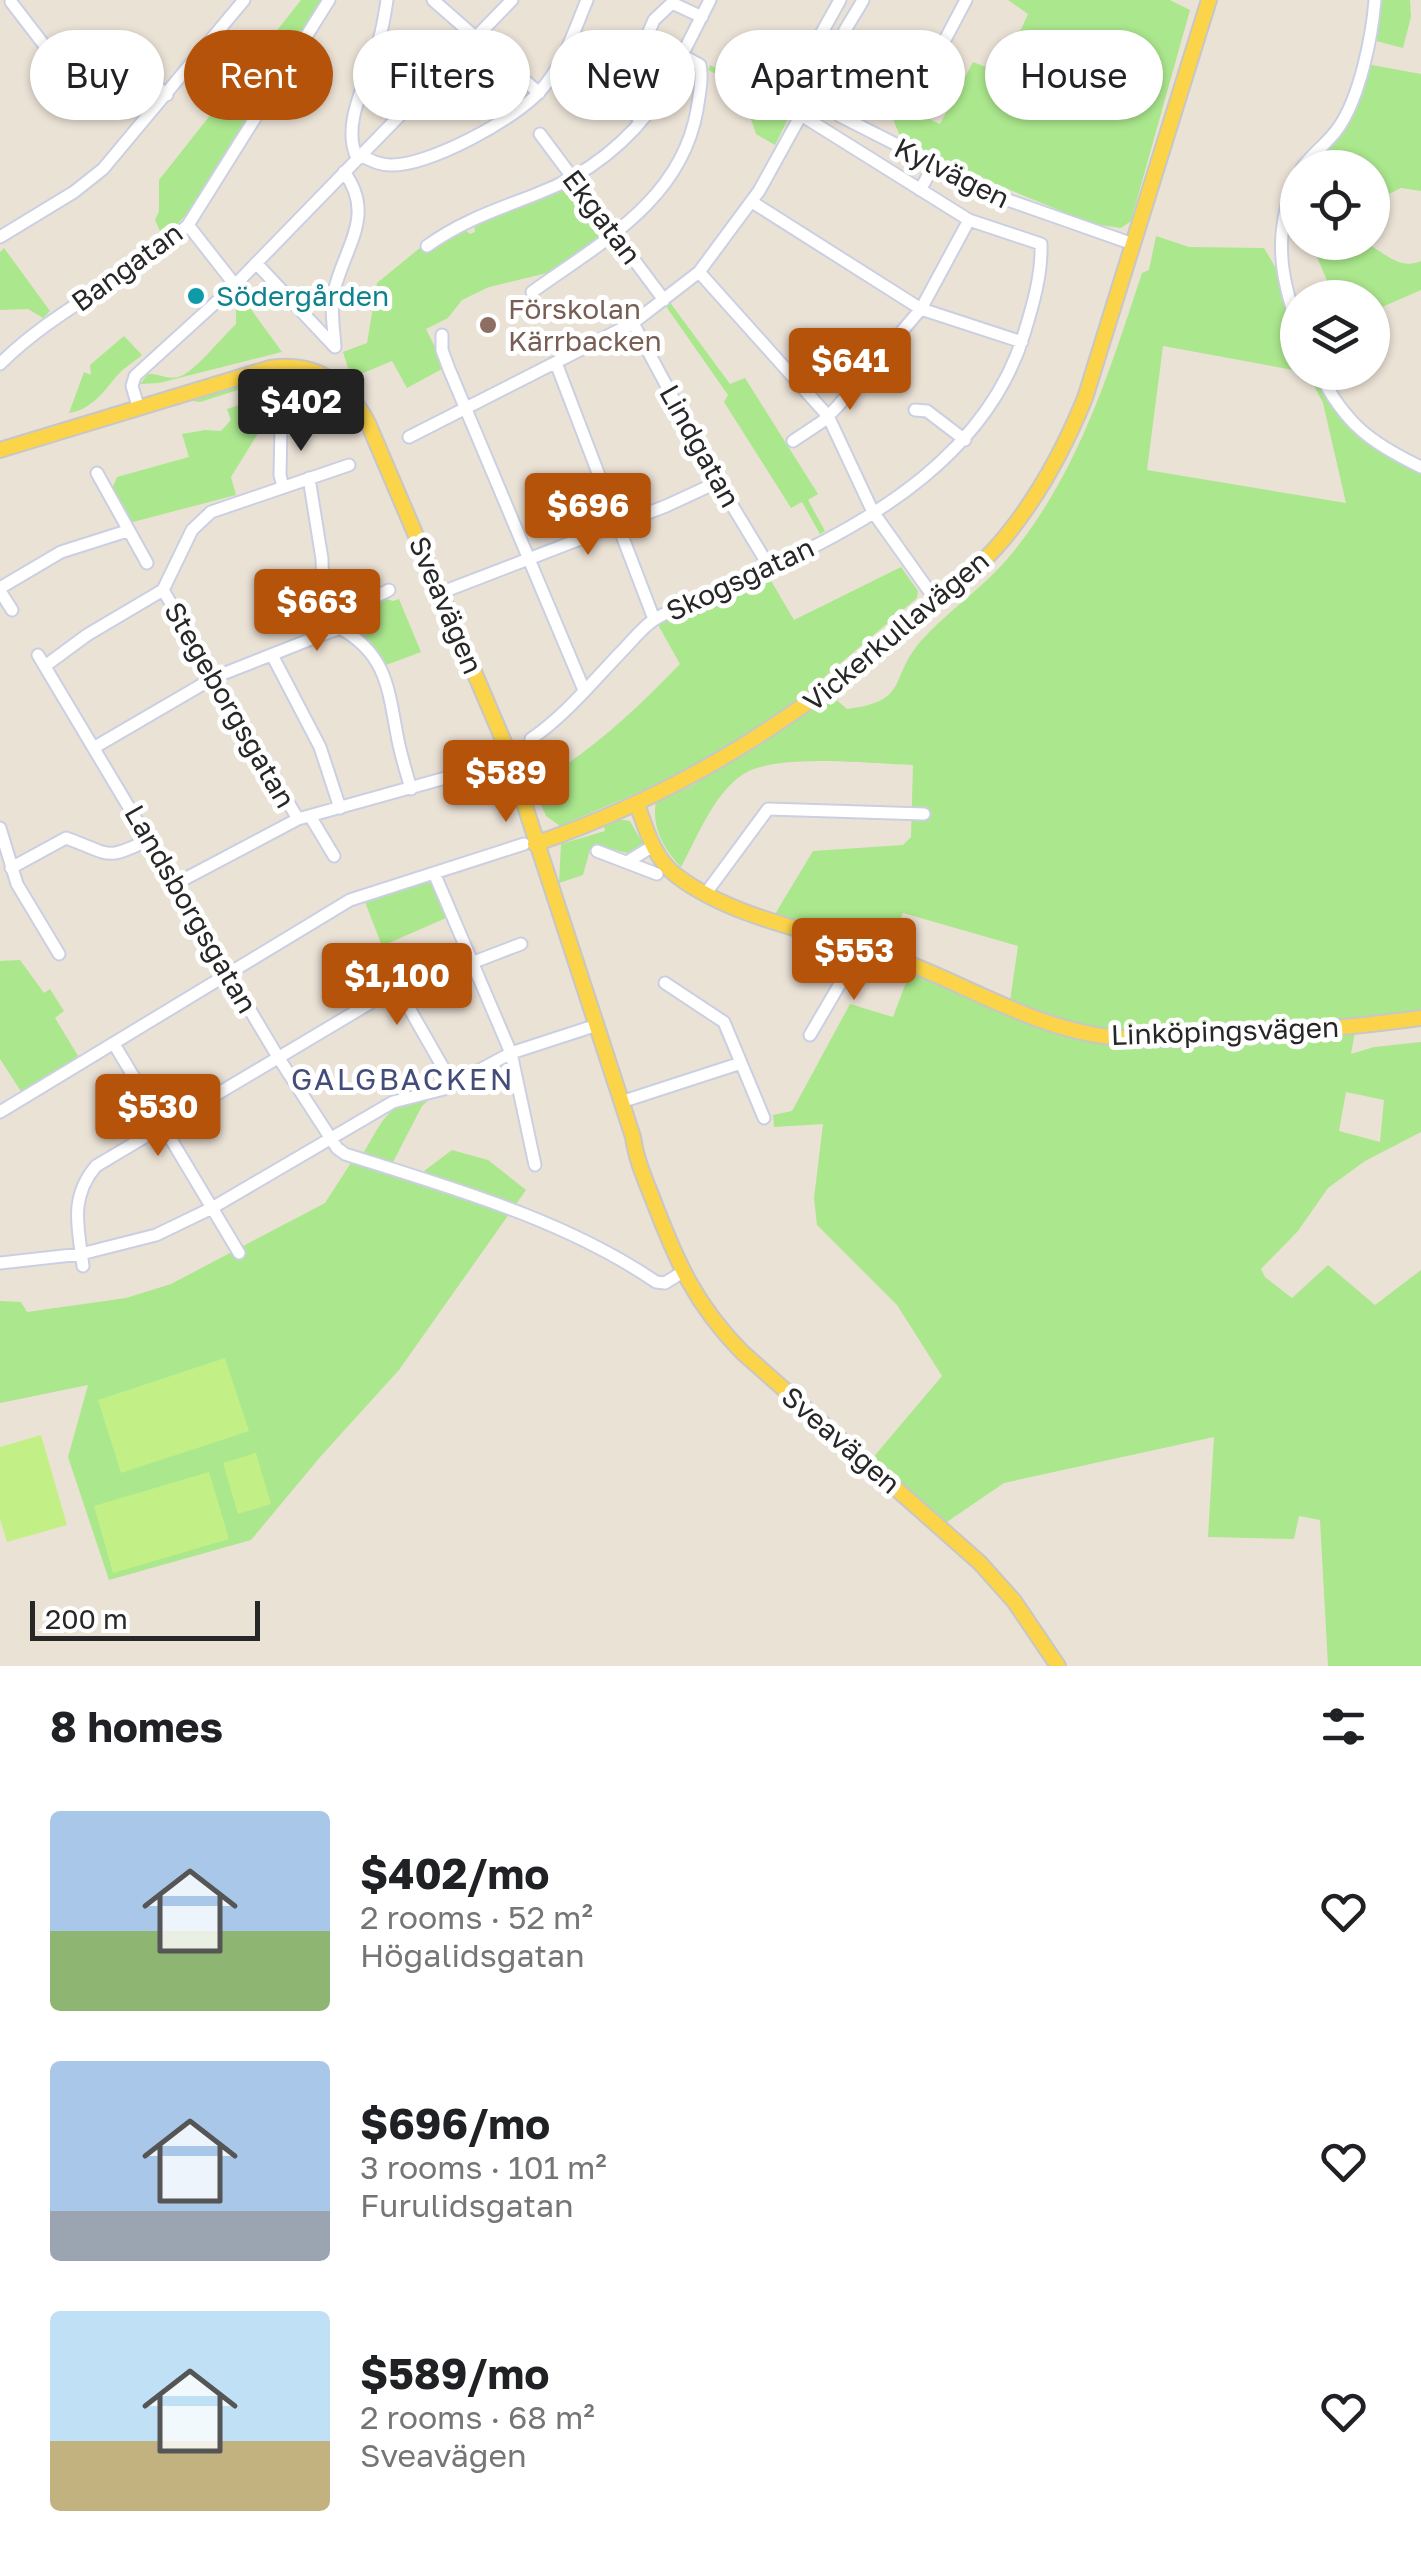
<!DOCTYPE html>
<html lang="en">
<head>
<meta charset="utf-8">
<style>
	body { margin:0; font-family:"Golos Text",sans-serif; background:#f2f2f2; color:#202124; height:100vh; display:flex; flex-direction:column; font-size:38px; white-space:nowrap }
	* { box-sizing:border-box; margin:0 }
	p { font-size:32px; color:#757577 }
	.icon { flex:none; width:55px; height:55px; fill:none; stroke:currentColor; stroke-width:2; stroke-linecap:round; stroke-linejoin:round }
	.map { position:relative; height:1666px; overflow:hidden }
	.sheet { display:flex; flex-direction:column; background:#fff; flex:1 }
	.sheet>* { flex:none }
	.banner { position:absolute; left:30px; top:30px; width:1362px; height:90px; display:flex; gap:20px }
	.controls { position:absolute; left:1280px; top:150px; display:grid; gap:20px }
	.controls a { display:grid; place-items:center; width:110px; height:110px; border-radius:50%; background:#fff; box-shadow:0 2px 8px #0004; font-size:50px }
	.scale { position:absolute; left:30px; bottom:25px; width:230px; box-sizing:border-box; padding-left:10px; border:5px solid #272727; border-top:0; font-size:28px; line-height:35px; white-space:nowrap; color:#272727; -webkit-text-stroke:8px #fff; paint-order:stroke }
	.price { position:absolute; translate:-50% -85px; padding:0 22px; border-radius:10px; background:#b45309; color:#fff; font-size:32px; line-height:65px; filter:drop-shadow(0 2px 5px #0008) }
	.price::after { content:''; position:absolute; left:50%; top:60px; width:30px; height:22px; margin-left:-15px; background:inherit; clip-path:polygon(0 0,100% 0,50% 100%) }
	.price.active { background:#222; color:#fff }
	ul { padding:0; list-style:none }
	li { display:flex; align-items:center; gap:30px; height:250px; padding:0 50px }
	li span { display:grid; place-items:center; flex:none; width:280px; height:200px; border-radius:10px; color:#555 }
	li>.icon { margin-inline-start:auto }
	span .icon { width:120px; height:120px; fill:#fffc; stroke-width:1 }
	li b { font-size:42px }
	h2 { display:flex; justify-content:space-between; align-items:center; height:120px; padding:0 50px; font-size:42px }
	.pill { padding:0 35px; border-radius:45px; background:#fff; box-shadow:0 2px 8px #0004; font-size:35px; line-height:90px }
	.pill.active { background:#b45309; color:#fff }
	.map>svg:first-child { display:block }
	.green { fill:#abe78d; fill-rule:evenodd }
	.pitch { fill:#c2f087 }
	.lines { fill:none; stroke-linecap:round; stroke-linejoin:round }
	.minor-casing { stroke:#cbcfe2; stroke-width:15 }
	.major-casing { stroke:#c7c7c7; stroke-width:18 }
	.minor { stroke:#fff; stroke-width:11 }
	.major { stroke:#fcd44a; stroke-width:14 }
	.culture-dot { fill:#0f9aa8; stroke:#fff; stroke-width:4 }
	.education-dot { fill:#8d6e63; stroke:#fff; stroke-width:4 }
	.labels { text-anchor:middle; stroke-width:10; stroke-linejoin:round; paint-order:stroke }
	.street-label { font-size:28px; fill:#272727; stroke:#fff }
	.culture-label { font-size:28px; fill:#0d838f; stroke:#fff; text-anchor:start }
	.education-label { font-size:28px; fill:#785e54; stroke:#fff; text-anchor:start }
	.neighbourhood-label { font-size:30px; letter-spacing:2.5px; fill:#444d7a; stroke:#fff }
</style>
</head>
<body>
<div class="map">
<svg width="1421" height="1666" viewBox="0 0 1421 1666">
	<rect width="100%" height="100%" fill="#ebe2d6"/>
	<path class="green" d="M 301,0 L 323,0 C 299,37 274,73 251,111 C 225,155 202,205 163,238 L 155,220 L 159,211 L 159,180 Z
		M 1008,0 L 1170,0 L 1190,10 L 1131,221 L 1121,228 L 1093,224 L 998,185 L 913,145 L 899,134 L 891,114 L 871,106 L 844,84 L 849,79 L 940,124 L 973,62 L 1001,73 L 1028,14 Z
		M 1382,0 L 1410,0 L 1411,17 L 1403,48 L 1376,41 Z
		M 1361,63 L 1421,74 L 1421,191 L 1401,188 L 1377,200 L 1373,210 L 1372,168 L 1301,168 C 1328,134 1348,104 1361,63 Z
		M 710,65 L 794,107 L 775,145 L 756,134 C 748,107 736,82 708,70 Z
		M 573,183 L 611,229 L 551,272 L 489,287 L 462,300 L 448,318 L 426,329 L 444,365 L 442,369 L 407,388 L 392,361 L 356,376 L 348,368 L 343,352 L 367,343 L 377,283 L 421,247 L 428,253 L 458,231 L 463,228 L 470,234 L 475,232 L 474,225 Z
		M 1156,236 L 1189,247 L 1264,248 C 1284,281 1311,331 1293,370 L 1163,346 L 1147,470 L 1346,503 L 1323,403 L 1307,372 L 1319,373 L 1344,414 L 1421,468 L 1421,1012 L 1357,1021 L 1351,1054 L 1374,1047 L 1421,1042 L 1421,1132 L 1365,1161 L 1328,1188 L 1298,1231 L 1261,1269 L 1265,1277 L 1292,1298 L 1328,1265 L 1375,1305 L 1421,1270 L 1421,1666 L 1328,1666 L 1320,1520 L 1299,1516 L 1294,1539 L 1208,1537 L 1214,1437 L 1004,1483 L 941,1526 L 871,1460 L 942,1376 L 897,1305 L 817,1225 L 814,1198 L 823,1124 L 774,1127 L 773,1115 L 792,1111 L 850,1004 L 893,1017 L 914,961 L 1004,1012 L 1062,1020 L 1010,1001 L 1018,946 L 903,913 L 889,951 L 772,919 L 813,851 L 903,845 L 911,837 L 913,765 C 871,764 776,752 742,775 C 713,795 697,838 681,867 C 664,850 651,826 656,802 L 693,785 L 832,696 L 847,709 C 910,701 888,680 920,642 C 947,611 982,589 1009,557 C 1078,474 1109,373 1142,273 L 1149,270 ZM 1346,1092 L 1384,1100 L 1380,1142 L 1339,1131 Z
		M 1311,243 C 1327,242 1346,240 1361,242 C 1380,246 1396,272 1421,261 L 1421,290 L 1373,311 L 1372,298 L 1334,297 Z
		M 4,248 L 50,311 L 43,318 L 28,309 L 0,310 L 0,252 Z
		M 237,290 L 282,352 L 159,383 L 140,384 L 148,374 C 159,373 169,381 181,376 C 197,369 222,337 236,324 L 236,304 L 233,295 Z
		M 669,301 L 730,384 L 745,378 L 818,494 L 808,500 L 825,531 L 820,534 L 802,502 L 791,508 L 724,402 L 728,395 L 665,305 Z
		M 124,336 L 142,355 C 134,362 122,369 115,378 C 103,393 90,410 69,413 L 84,372 L 91,375 L 90,365 Z
		M 281,378 C 309,379 333,391 347,416 C 304,395 306,388 272,427 L 263,425 L 231,477 L 236,495 L 129,523 L 111,491 L 117,477 L 189,457 L 182,434 L 205,430 L 221,431 L 231,420 L 227,409 L 242,404 L 238,390 L 200,402 L 192,401 L 253,382 Z
		M 901,567 L 918,591 L 917,598 L 781,714 L 686,772 L 560,826 L 546,816 L 532,785 C 589,755 635,710 680,664 L 657,623 L 764,577 L 770,579 L 794,620 Z
		M 384,598 L 393,601 L 399,599 L 421,652 L 386,665 L 371,642 L 353,628 L 352,615 Z
		M 618,819 L 630,821 L 643,844 L 627,853 L 595,845 L 590,850 L 583,875 L 559,883 L 561,844 L 605,831 L 604,827 Z
		M 432,880 L 446,918 L 382,946 L 365,902 Z
		M 20,960 L 44,993 L 50,989 L 64,1011 L 55,1018 L 80,1059 L 22,1093 L 0,1059 L 0,961 Z
		M 430,1099 L 422,1106 L 390,1168 L 420,1174 L 452,1150 L 488,1160 L 526,1190 L 399,1370 L 321,1456 L 251,1540 L 109,1580 L 68,1457 L 88,1385 L 0,1403 L 0,1301 L 21,1302 L 27,1312 L 126,1298 L 171,1284 L 325,1203 L 356,1155 L 361,1157 C 385,1119 383,1105 430,1099 Z"/>
	<path class="pitch" d="M 225,1358 L 249,1431 L 121,1473 L 98,1400 Z
		M 41,1435 L 67,1525 L 7,1542 L 0,1519 L 0,1447 Z
		M 256,1453 L 271,1504 L 238,1514 L 223,1463 Z
		M 209,1472 L 229,1539 L 113,1573 L 94,1506 Z"/>
	<g class="lines">
		<defs>
			<path id="minor" d="M 433,0 L 539,93
				M 863,0 C 843,36 808,77 840,116 L 1002,198 L 1133,244
				M 11,2 L 81,93
				M 102,41 L 167,95
				M 559,67 L 608,88
				M 804,73 L 806,61 L 840,0
				M 918,91 L 966,0
				M 641,121 L 623,102 L 622,93 L 654,20 L 672,3 L 702,17
				M 540,134 L 664,300
				M 361,155 C 369,160 379,165 390,165 C 429,166 516,119 541,90 C 564,64 574,31 587,0
				M 357,158 C 340,122 370,76 379,40 C 383,27 385,13 387,0
				M 1302,168 C 1313,153 1329,142 1339,127 C 1360,96 1372,37 1375,0
				M 1298,175 C 1274,228 1278,272 1298,325
				M 920,190 L 934,165
				M 752,202 L 921,309 L 1022,342
				M 188,225 L 235,285
				M 0,237 L 74,192 L 103,169 L 244,0
				M 427,246 C 463,220 499,209 539,193 C 587,175 630,141 658,99
				M 256,263 L 335,347
				M 699,272 L 828,416 L 873,512 L 937,602
				M 532,292 C 600,243 681,201 697,110 C 699,96 703,79 700,65 L 682,55 L 710,0
				M 633,323 L 718,482 L 770,568
				M 442,335 L 442,350 L 449,369 L 584,690
				M 335,347 C 334,329 330,310 334,292 C 343,249 377,216 344,172
				M 556,363 L 654,619
				M 0,364 C 56,308 130,278 188,225 L 329,0
				M 1319,372 C 1345,424 1371,443 1421,467
				M 138,406 L 132,386 L 135,376 L 235,285 L 512,0
				M 915,410 L 927,411 L 965,440
				M 281,425 L 280,475 L 283,487
				M 409,437 L 633,323 L 699,272 L 759,191 L 801,115 L 969,220 L 1041,244 C 1042,274 1033,305 1024,334 C 988,452 876,520 769,568 C 732,585 692,598 657,618 C 645,624 634,639 624,649 C 595,679 566,715 531,739
				M 793,441 L 823,421 L 837,407 L 921,309 L 969,220
				M 97,473 L 147,563
				M 309,478 L 322,559 L 324,634 L 340,628 C 386,654 388,687 397,735 C 400,753 406,771 411,789
				M 0,588 L 61,552 L 127,531
				M 163,590 L 298,819
				M 0,591 L 12,610
				M 440,593 L 666,506 L 718,482
				M 340,628 L 357,606 L 389,590
				M 38,655 L 278,1057 L 337,1148 L 345,1154 C 451,1188 564,1219 656,1282 L 665,1283 L 681,1273
				M 272,655 L 320,747 L 340,808
				M 45,666 L 87,635 L 163,590 L 192,530 L 211,512 L 349,465
				M 95,747 L 215,677 L 324,634
				M 310,816 L 334,856
				M 0,828 L 17,884 L 59,954
				M 597,851 L 657,874
				M 627,862 L 653,846
				M 11,868 L 66,838 C 111,854 104,862 150,839
				M 434,873 L 511,1053 L 535,1165
				M 177,883 L 298,819 L 510,760
				M 706,893 L 768,809 L 924,814
				M 380,951 L 397,987 L 453,1085
				M 474,962 L 521,944
				M 665,983 L 724,1022 L 764,1118
				M 810,1035 L 861,948
				M 114,1044 L 239,1253
				M 621,1102 L 741,1063
				M 0,1112 L 350,900 L 524,844
				M 0,1263 L 81,1254 L 156,1235 L 212,1208 L 393,1102 L 444,1089 L 511,1053 L 597,1025
				M 83,1266 C 78,1227 69,1198 96,1166 L 397,987"/>
			<path id="major" d="M 0,450 L 270,368 C 316,361 347,384 368,423 L 515,768
				M 510,760 L 633,1137 C 636,1159 644,1177 652,1197 C 676,1260 694,1303 742,1352 L 980,1563 L 1014,1601 L 1058,1666
				M 637,804 C 646,829 654,859 677,876 C 738,922 827,933 897,959 C 968,985 1033,1028 1110,1037 C 1155,1042 1201,1038 1247,1035 C 1305,1031 1363,1026 1421,1018
				M 535,844 C 676,795 778,730 894,637 C 933,605 974,575 1006,536 C 1040,494 1065,447 1085,398 L 1209,0"/>
		</defs>
		<use href="#minor" class="minor-casing"/>
		<use href="#major" class="major-casing"/>
		<use href="#minor" class="minor"/>
		<use href="#major" class="major"/>
	</g>
	<circle class="culture-dot" cx="196" cy="296" r="10"/>
	<circle class="education-dot" cx="488" cy="325" r="10"/>
	<g class="labels">
		<g class="street-label">
			<text transform="translate(952 173) rotate(26)" y="10">Kylvägen</text>
			<text transform="translate(602 217) rotate(53)" y="10">Ekgatan</text>
			<text transform="translate(127 267) rotate(-36)" y="10">Bangatan</text>
			<text transform="translate(700 446) rotate(61)" y="10">Lindgatan</text>
			<text transform="translate(740 579) rotate(-25)" y="10">Skogsgatan</text>
			<text transform="translate(446 605) rotate(67)" y="10">Sveavägen</text>
			<text transform="translate(896 631) rotate(-40)" y="10">Vickerkullavägen</text>
			<text transform="translate(230 705) rotate(60)" y="10">Stegeborgsgatan</text>
			<text transform="translate(191 909) rotate(60)" y="10">Landsborgsgatan</text>
			<text transform="translate(1225 1031) rotate(-2)" y="10">Linköpingsvägen</text>
			<text transform="translate(841 1440) rotate(41)" y="10">Sveavägen</text>
		</g>
		<g class="culture-label">
			<text x="216" y="306">Södergården</text>
		</g>
		<g class="education-label">
			<text x="508" y="319">Förskolan<tspan x="508" dy="32">Kärrbacken</tspan></text>
		</g>
		<g class="neighbourhood-label">
			<text x="403" y="1090">GALGBACKEN</text>
		</g>
	</g>
</svg>
<div class="controls">
<a><svg class="icon" aria-label="locate" viewBox="0 0 24 24"><circle cx="12" cy="12" r="6"/><path d="M12 2v4M12 18v4M2 12h4M18 12h4"/></svg></a>
<a><svg class="icon" aria-label="layers" viewBox="0 0 24 24"><path d="M12 4l9 5-9 5-9-5zM3 14l9 5 9-5"/></svg></a>
</div>
<div class="scale">200 m</div>
<b class="price" style="left:850px;top:413px">$641</b>
<b class="price active" style="left:301px;top:454px">$402</b>
<b class="price" style="left:588px;top:558px">$696</b>
<b class="price" style="left:317px;top:654px">$663</b>
<b class="price" style="left:506px;top:825px">$589</b>
<b class="price" style="left:854px;top:1003px">$553</b>
<b class="price" style="left:397px;top:1028px">$1,100</b>
<b class="price" style="left:158px;top:1159px">$530</b>
<div class="banner">
<a class="pill">Buy</a>
<a class="pill active">Rent</a>
<a class="pill">Filters</a>
<a class="pill">New</a>
<a class="pill">Apartment</a>
<a class="pill">House</a>
</div>
</div>
<section class="sheet">
<h2>8 homes<svg class="icon" aria-label="filters" viewBox="0 0 24 24"><path d="M4 7h16M4 17h16"/><circle cx="9" cy="7" r="2"/><circle cx="15" cy="17" r="2"/></svg></h2>
<ul>
<li><span style="background:linear-gradient(#a9c7e8 60%,#8fb573 0)"><svg class="icon" aria-label="home" viewBox="0 0 24 24"><path d="M3 11l9-7 9 7M6 9v11h12V9"/></svg></span><div><b>$402/mo</b><p>2 rooms · 52 m²</p><p>Högalidsgatan</p></div><svg class="icon" aria-label="heart" viewBox="0 0 24 24"><path d="M12 20l-8-8c-3-5 5-10 8-4 3-6 11-1 8 4z"/></svg></li>
<li><span style="background:linear-gradient(#a9c7e8 75%,#9aa5b1 0)"><svg class="icon" aria-label="home" viewBox="0 0 24 24"><path d="M3 11l9-7 9 7M6 9v11h12V9"/></svg></span><div><b>$696/mo</b><p>3 rooms · 101 m²</p><p>Furulidsgatan</p></div><svg class="icon" aria-label="heart" viewBox="0 0 24 24"><path d="M12 20l-8-8c-3-5 5-10 8-4 3-6 11-1 8 4z"/></svg></li>
<li><span style="background:linear-gradient(#bfe0f5 65%,#c2b280 0)"><svg class="icon" aria-label="home" viewBox="0 0 24 24"><path d="M3 11l9-7 9 7M6 9v11h12V9"/></svg></span><div><b>$589/mo</b><p>2 rooms · 68 m²</p><p>Sveavägen</p></div><svg class="icon" aria-label="heart" viewBox="0 0 24 24"><path d="M12 20l-8-8c-3-5 5-10 8-4 3-6 11-1 8 4z"/></svg></li>
</ul>
</section>
</body>
</html>
